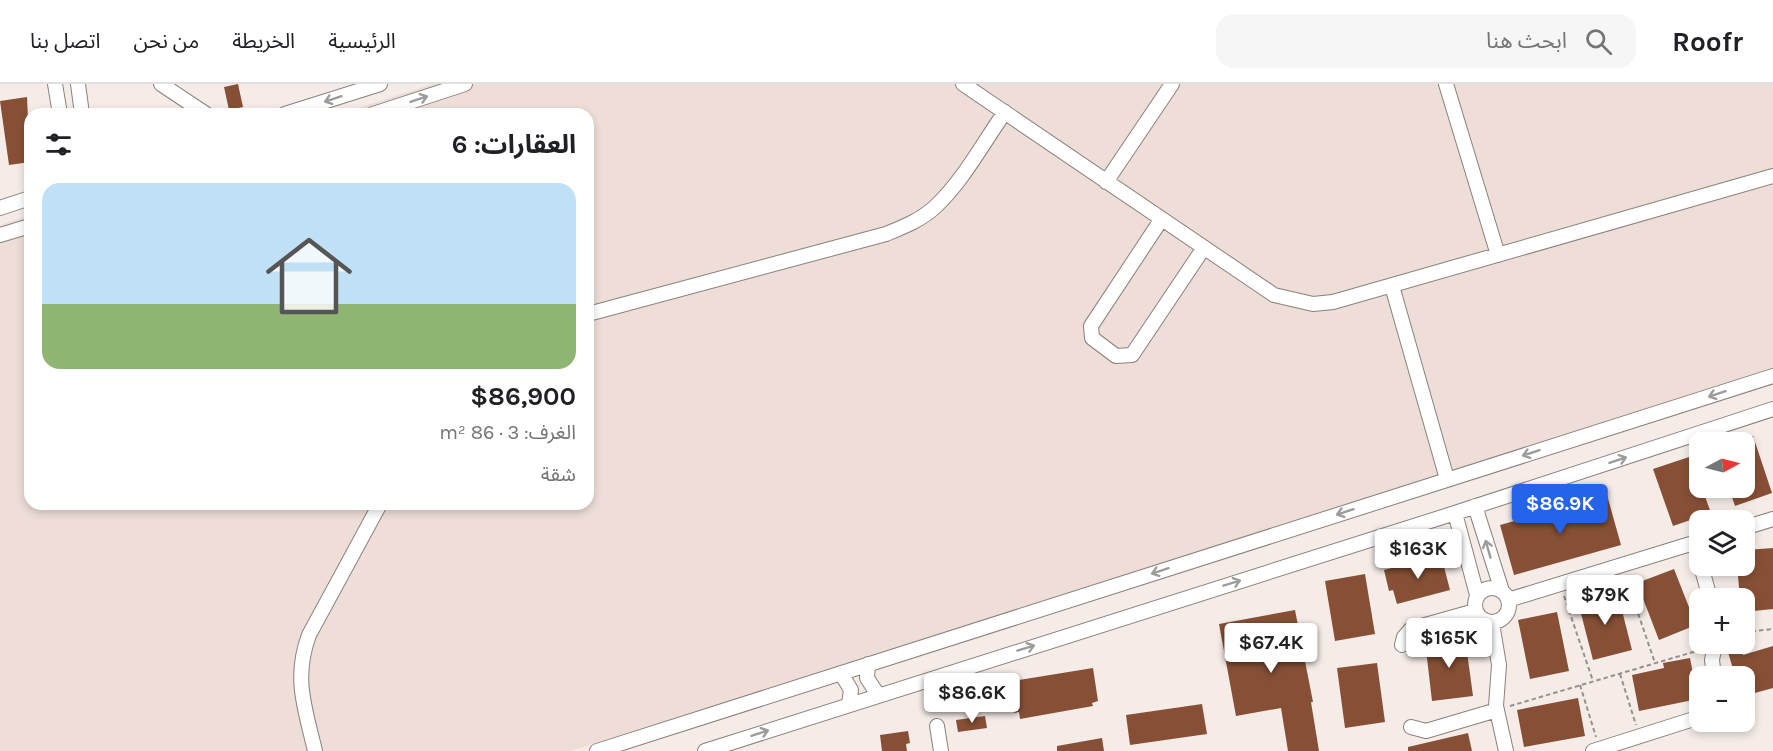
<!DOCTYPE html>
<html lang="ar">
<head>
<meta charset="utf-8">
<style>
	body { margin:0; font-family:Karla,"Noto Sans Arabic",sans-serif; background:#f6f6f6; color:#202124; direction:rtl; height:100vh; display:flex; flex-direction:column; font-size:22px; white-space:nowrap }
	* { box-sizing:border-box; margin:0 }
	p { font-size:20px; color:#757577 }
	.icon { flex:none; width:33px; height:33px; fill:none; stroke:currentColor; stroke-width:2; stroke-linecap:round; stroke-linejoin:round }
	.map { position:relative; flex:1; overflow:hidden; direction:ltr }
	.details { position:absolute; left:24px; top:24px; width:570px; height:402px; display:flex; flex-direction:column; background:#fff; border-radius:18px; box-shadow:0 3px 9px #0003; direction:rtl }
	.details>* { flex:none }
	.needle { width:39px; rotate:83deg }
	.tools { position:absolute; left:1689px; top:348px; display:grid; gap:12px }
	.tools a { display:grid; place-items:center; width:66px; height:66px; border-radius:12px; background:#fff; box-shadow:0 3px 9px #0003; font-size:30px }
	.price { position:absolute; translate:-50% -51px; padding:0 14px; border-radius:6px; background:#fff; color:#222; font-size:20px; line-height:39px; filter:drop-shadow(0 2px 3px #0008) }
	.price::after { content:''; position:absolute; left:50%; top:36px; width:18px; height:14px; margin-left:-9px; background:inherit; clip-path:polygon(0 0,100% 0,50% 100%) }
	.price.selected { background:#2563eb; color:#fff }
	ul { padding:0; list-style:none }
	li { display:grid; align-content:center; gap:12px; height:318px; padding:0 18px }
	li span { display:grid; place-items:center; height:186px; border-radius:18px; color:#555 }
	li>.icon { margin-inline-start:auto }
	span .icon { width:108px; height:108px; fill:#fffc; stroke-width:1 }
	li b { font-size:26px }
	h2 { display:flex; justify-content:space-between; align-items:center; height:72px; padding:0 18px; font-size:26px }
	header { display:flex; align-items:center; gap:36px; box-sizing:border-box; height:84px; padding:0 30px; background:#fff; border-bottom:2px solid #e0e0e0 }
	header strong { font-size:28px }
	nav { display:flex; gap:33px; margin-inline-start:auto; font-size:21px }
	.search { width:420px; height:54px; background:#f6f6f6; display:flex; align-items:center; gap:15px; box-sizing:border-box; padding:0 21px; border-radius:18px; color:#757577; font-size:22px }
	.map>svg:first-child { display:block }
	.built { fill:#eeded7 }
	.building { fill:#875036 }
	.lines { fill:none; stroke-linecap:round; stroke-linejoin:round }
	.minor-casing { stroke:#89817d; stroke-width:16 }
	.path { stroke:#96908e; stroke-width:2; stroke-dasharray:4.5 3; stroke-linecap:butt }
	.minor { stroke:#fff; stroke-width:14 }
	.oneway { stroke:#9d9c9a }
</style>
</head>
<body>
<header>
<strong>Roofr</strong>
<div class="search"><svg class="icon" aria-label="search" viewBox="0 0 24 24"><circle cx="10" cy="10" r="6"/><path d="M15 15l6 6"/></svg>ابحث هنا</div>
<nav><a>الرئيسية</a><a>الخريطة</a><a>من نحن</a><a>اتصل بنا</a></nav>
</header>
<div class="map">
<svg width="1773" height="667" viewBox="0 0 1773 667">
	<rect width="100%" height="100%" fill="#f5ece8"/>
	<path class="built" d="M 432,0 L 1773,0 L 1773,284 L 571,667 L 0,667 L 0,141 L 30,131 L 30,420 L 588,420 L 588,30 L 340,30 Z"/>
	<path class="building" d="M 238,0 L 243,23 L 229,26 L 224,3 Z
		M 27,13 L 30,78 L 9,81 L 0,17 Z
		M 1753,352 L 1772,409 L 1735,422 L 1729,404 L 1744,404 L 1744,354 Z
		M 1692,372 L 1700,404 L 1702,404 L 1711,429 L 1673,442 L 1653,385 Z
		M 1607,411 L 1621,461 L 1514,491 L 1500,441 Z
		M 1773,464 L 1773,525 L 1744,528 L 1744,514 L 1740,514 L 1737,482 L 1744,482 L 1746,466 Z
		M 1441,471 L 1450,506 L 1397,520 L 1393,506 L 1389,507 L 1384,486 Z
		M 1674,485 L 1696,541 L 1659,556 L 1637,499 Z
		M 1365,490 L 1375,550 L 1335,557 L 1325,497 Z
		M 1617,507 L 1632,566 L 1593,576 L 1578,518 Z
		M 1295,526 L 1313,618 L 1311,618 L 1319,667 L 1288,667 L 1281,624 L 1236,632 L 1219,540 Z
		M 1557,528 L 1569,587 L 1530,595 L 1518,536 Z
		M 1465,553 L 1473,612 L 1432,617 L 1425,557 Z
		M 1773,562 L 1773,604 L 1744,612 L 1744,592 L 1735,592 L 1728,568 L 1741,564 L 1743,571 Z
		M 1690,574 L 1698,615 L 1639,627 L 1632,591 L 1664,584 L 1663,579 Z
		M 1377,579 L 1385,638 L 1345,644 L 1337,584 Z
		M 1093,584 L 1098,617 L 1092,619 L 1093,622 L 1020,635 L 1019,628 L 1014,629 L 1007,598 Z
		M 1578,614 L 1585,652 L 1524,663 L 1517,626 Z
		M 1202,620 L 1207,650 L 1130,661 L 1126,631 Z
		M 985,632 L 987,644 L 958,648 L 956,636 Z
		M 908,647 L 910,659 L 906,660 L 907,667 L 882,667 L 880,651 Z
		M 1468,649 L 1472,667 L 1408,667 L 1408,663 Z
		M 1102,654 L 1104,667 L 1057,667 L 1057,662 Z"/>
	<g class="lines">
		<defs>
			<path id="minor" d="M 55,0 L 60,30
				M 78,0 L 82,30
				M 161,0 L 206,30
				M 963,0 L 1274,211 L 1313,220 L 1333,218 L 1773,92
				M 1446,0 L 1498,171
				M 285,30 L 380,0
				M 373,30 L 465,0
				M 1106,98 L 1172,0
				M 0,124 L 30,114
				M 1161,136 L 1091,242 L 1092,254 L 1116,272 L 1132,271 L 1203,165
				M 0,151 L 30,142
				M 1392,202 L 1447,395
				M 588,230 L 886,150 C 903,143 921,136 935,123 C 963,97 983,59 1005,28
				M 1475,422 L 1502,507
				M 1455,429 L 1477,511
				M 1744,444 L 1773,435
				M 1701,482 L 1710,514
				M1475 521a17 17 0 1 1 34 0a17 17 0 1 1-34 0Z
				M 1508,516 L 1700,457
				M 1492,539 L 1499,581 L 1496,622 L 1506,667
				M 1402,561 L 1404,553 L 1411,545 L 1475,527
				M 868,580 L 867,594 L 878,611
				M 841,589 L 851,606 L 849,620
				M 1714,592 L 1712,576 L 1715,560
				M 937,642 L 941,667
				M 1411,643 L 1426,647 L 1497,626
				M 315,667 C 305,624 293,594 309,551 L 380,420
				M 597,667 L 1773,292
				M 705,667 L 1455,429 L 1773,325
				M 1593,667 L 1700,633"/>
		</defs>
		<use href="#minor" class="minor-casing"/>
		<path class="path" d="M 1626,494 L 1655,579
			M 1564,512 L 1593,597
			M 1744,548 L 1773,545
			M 1620,590 L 1636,641
			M 1580,601 L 1596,653
			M 1510,622 L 1700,566"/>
		<use href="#minor" class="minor"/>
	</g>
	<defs><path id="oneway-shaft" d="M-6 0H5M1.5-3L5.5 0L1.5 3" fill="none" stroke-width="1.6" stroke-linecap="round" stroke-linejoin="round" transform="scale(1.5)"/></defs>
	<g class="oneway">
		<use href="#oneway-shaft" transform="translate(333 15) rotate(162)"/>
		<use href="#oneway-shaft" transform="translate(419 15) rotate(-18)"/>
		<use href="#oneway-shaft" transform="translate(1717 310) rotate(162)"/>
		<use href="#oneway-shaft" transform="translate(1531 369) rotate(162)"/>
		<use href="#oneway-shaft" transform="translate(1618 376) rotate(-18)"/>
		<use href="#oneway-shaft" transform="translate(1345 428) rotate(162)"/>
		<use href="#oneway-shaft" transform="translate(1488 465) rotate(-106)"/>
		<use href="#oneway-shaft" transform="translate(1160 487) rotate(162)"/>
		<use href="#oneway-shaft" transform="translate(1232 499) rotate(-17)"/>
		<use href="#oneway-shaft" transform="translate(1026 564) rotate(-17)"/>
		<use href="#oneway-shaft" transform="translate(760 649) rotate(-18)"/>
	</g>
</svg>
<div class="tools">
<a><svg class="needle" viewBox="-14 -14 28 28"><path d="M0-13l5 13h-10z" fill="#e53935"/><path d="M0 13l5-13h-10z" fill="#757577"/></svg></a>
<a><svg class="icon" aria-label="layers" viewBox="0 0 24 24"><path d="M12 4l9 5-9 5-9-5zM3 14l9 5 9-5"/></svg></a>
<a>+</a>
<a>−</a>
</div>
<b class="price selected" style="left:1560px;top:451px">$86.9K</b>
<b class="price" style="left:1418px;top:496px">$163K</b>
<b class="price" style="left:1605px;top:542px">$79K</b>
<b class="price" style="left:1449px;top:585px">$165K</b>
<b class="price" style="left:1271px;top:590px">$67.4K</b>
<b class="price" style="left:972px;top:640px">$86.6K</b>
<section class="details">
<h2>العقارات: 6<svg class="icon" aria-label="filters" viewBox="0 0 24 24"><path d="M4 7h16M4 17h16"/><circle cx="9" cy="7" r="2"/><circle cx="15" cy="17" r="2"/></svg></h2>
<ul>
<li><span style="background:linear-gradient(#bfe0f5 65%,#8fb573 0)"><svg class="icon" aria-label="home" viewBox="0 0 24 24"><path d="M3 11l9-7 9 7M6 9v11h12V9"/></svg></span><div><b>$86,900</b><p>الغرف: 3 · 86 m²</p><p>شقة</p></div></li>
</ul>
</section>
</div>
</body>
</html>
